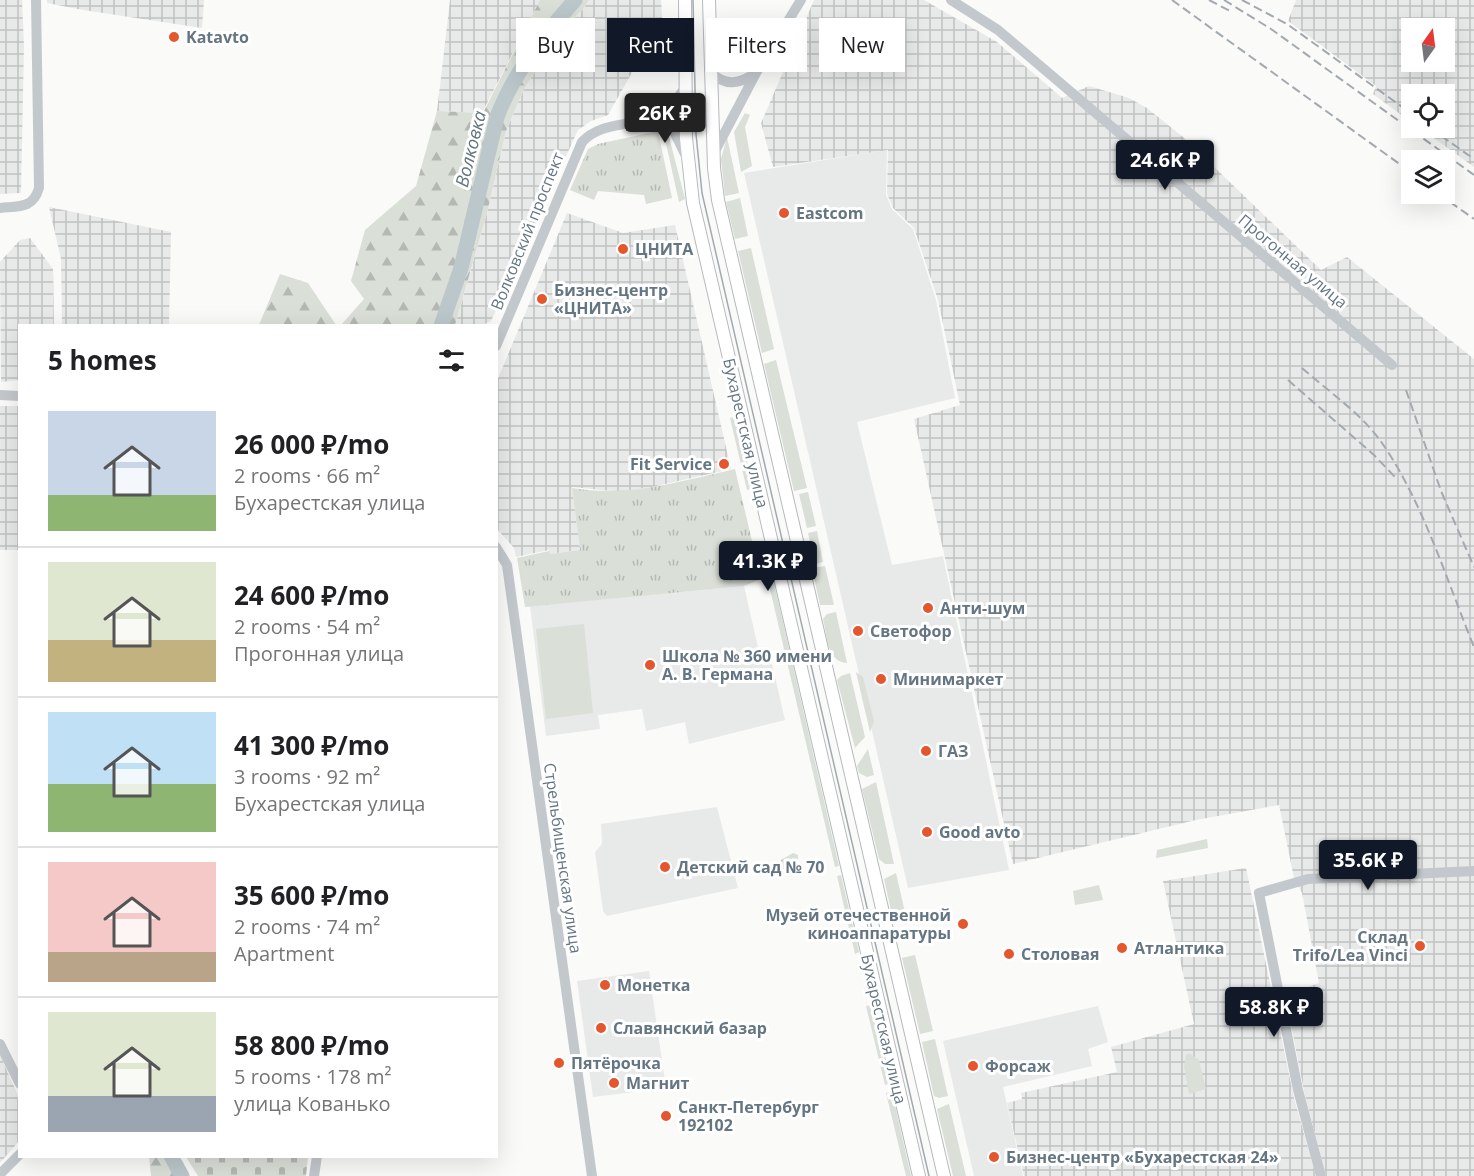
<!DOCTYPE html>
<html lang="en">
<head>
<meta charset="utf-8">
<style>
	body { margin:0; font-family:"Open Sans",sans-serif; background:#f6f6f6; color:#202124; height:100vh; display:flex; flex-direction:column; font-size:22px; white-space:nowrap }
	* { box-sizing:border-box; margin:0 }
	p { font-size:20px; color:#757577 }
	.icon { flex:none; width:33px; height:33px; fill:none; stroke:currentColor; stroke-width:2; stroke-linecap:round; stroke-linejoin:round }
	.map { position:relative; flex:1; overflow:hidden }
	.drawer { position:absolute; left:18px; top:324px; width:480px; height:834px; display:flex; flex-direction:column; background:#fff; border-radius:0px; box-shadow:0 6px 24px #0002 }
	.drawer>* { flex:none }
	.top-card { position:absolute; left:516px; top:18px; width:570px; height:54px; display:flex; gap:12px }
	.needle { width:39px; rotate:14deg }
	.buttons { position:absolute; left:1401px; top:18px; display:grid; gap:12px }
	.buttons a { display:grid; place-items:center; width:54px; height:54px; border-radius:0px; background:#fff; box-shadow:0 6px 24px #0002; font-size:30px }
	.price { position:absolute; translate:-50% -51px; padding:0 14px; border-radius:6px; background:#111827; color:#fff; font-size:20px; line-height:39px; filter:drop-shadow(0 2px 3px #0008) }
	.price::after { content:''; position:absolute; left:50%; top:36px; width:18px; height:14px; margin-left:-9px; background:inherit; clip-path:polygon(0 0,100% 0,50% 100%) }
	.price.on { background:#222; color:#fff }
	ul { padding:0; list-style:none }
	li { display:flex; align-items:center; gap:18px; height:150px; padding:0 30px }
	li+li { border-top:2px solid #e0e0e0 }
	li span { display:grid; place-items:center; flex:none; width:168px; height:120px; border-radius:0px; color:#555 }
	li>.icon { margin-inline-start:auto }
	span .icon { width:72px; height:72px; fill:#fffc; stroke-width:1 }
	li b { font-size:26px }
	h2 { display:flex; justify-content:space-between; align-items:center; height:72px; padding:0 30px; font-size:26px }
	.pill { padding:0 21px; border-radius:0px; background:#fff; box-shadow:0 6px 24px #0002; font-size:21px; line-height:54px }
	.pill.on { background:#111827; color:#fff }
	.map>svg:first-child { display:block }
	.built { fill:#e8e9e9 }
	.industrial { fill:url(#industrial-grid); fill-rule:evenodd }
	.grass { fill:#dadfd7 }
	.forest { fill:url(#forest-firs) }
	.cemetery { fill:url(#cemetery-stones) }
	.park { fill:url(#park-tufts) }
	.lines { fill:none; stroke-linecap:round; stroke-linejoin:round }
	.river { stroke:#bbc7cb; stroke-width:15 }
	.major-casing { stroke:#b5babe; stroke-width:14 }
	.minor { stroke:#c3c8cc; stroke-width:10 }
	.major { stroke:#fff; stroke-width:12 }
	.tram { stroke:#a2aab0; stroke-width:1.5 }
	.rail { stroke:#a2aab0; stroke-width:2; stroke-dasharray:9 4.5; stroke-linecap:butt }
	.poi-dot { fill:#e4572e; stroke:#fff; stroke-width:2 }
	.labels { text-anchor:middle; stroke-width:6; stroke-linejoin:round; paint-order:stroke }
	.poi-label { font-size:16px; font-weight:bold; fill:#657683; stroke:#fff; text-anchor:start }
	.street-label { font-size:16px; fill:#657683; stroke:#fff }
	.water-label { font-size:18px; font-style:italic; fill:#60757c; stroke:#fff }
</style>
</head>
<body>
<div class="map">
<svg width="1474" height="1176" viewBox="0 0 1474 1176">
	<defs>
		<pattern id="industrial-grid" width="8" height="8" patternUnits="userSpaceOnUse" patternTransform="scale(1.5)"><rect width="8" height="8" fill="#e8e9e9"/><path d="M0 4h8M4 0v8" fill="none" stroke="#c0c1c2"/></pattern>
		<pattern id="forest-firs" width="22" height="20" patternUnits="userSpaceOnUse" patternTransform="scale(1.5)"><rect width="22" height="20" fill="#dadfd7"/><path d="M5 1l3.5 6h-7zM16 11l3.5 6h-7z" fill="#b4b9b4"/></pattern>
		<pattern id="cemetery-stones" width="16" height="16" patternUnits="userSpaceOnUse" patternTransform="scale(1.5)"><rect width="16" height="16" fill="#dadfd7"/><path d="M2 7V4a2 2 0 0 1 4 0v3zM10 15v-3a2 2 0 0 1 4 0v3z" fill="#b4b9b4"/></pattern>
		<pattern id="park-tufts" width="24" height="20" patternUnits="userSpaceOnUse" patternTransform="scale(1.5)"><rect width="24" height="20" fill="#dadfd7"/><path d="M3 7l-1-3M5 7V3M7 7l1-3M15 17l-1-3M17 17v-4M19 17l1-3" fill="none" stroke="#b4b9b4"/></pattern>
	</defs>
	<rect width="100%" height="100%" fill="#fafaf8"/>
	<path class="built" d="M 887,150 L 886,195 L 892,209 L 913,229 L 936,300 L 955,398 L 857,422 L 892,565 L 943,556 L 1009,870 L 908,888 L 744,173 Z
		M 744,586 L 762,665 L 772,664 L 785,720 L 689,744 L 685,722 L 646,731 L 642,709 L 598,715 L 600,729 L 546,736 L 530,606 Z
		M 717,807 L 738,888 L 607,916 L 603,911 L 595,852 L 602,844 L 601,824 Z
		M 649,971 L 666,1088 L 593,1097 L 577,981 Z
		M 1098,1006 L 1108,1042 L 1088,1049 L 1092,1066 L 1003,1087 L 1023,1176 L 974,1176 L 943,1041 Z"/>
	<path class="industrial" d="M 0,0 L 22,0 L 24,46 L 21,193 L 0,194 Z
		M 47,0 L 204,0 L 202,28 L 83,10 L 47,3 Z
		M 450,0 L 540,0 L 482,113 L 437,111 Z
		M 589,0 L 661,0 L 664,44 L 638,62 L 608,115 L 591,121 L 578,130 L 491,321 L 483,325 L 455,326 L 487,213 L 506,131 L 524,89 L 559,33 L 583,9 Z
		M 814,0 L 924,0 L 997,42 L 1062,98 L 1089,86 L 1129,98 L 1147,108 L 1183,137 L 1321,270 L 1347,257 L 1474,359 L 1474,1176 L 1326,1176 L 1305,1096 L 1285,995 L 1319,983 L 1302,893 L 1294,878 L 1279,805 L 1196,820 L 1013,864 L 914,419 L 960,405 L 938,300 L 914,228 L 893,208 L 887,194 L 888,150 L 773,167 L 761,123 Z
		M 1296,0 L 1474,0 L 1474,167 L 1420,128 L 1444,128 L 1444,94 L 1412,94 L 1411,122 L 1373,94 L 1376,86 L 1288,21 ZM 1412,28 L 1444,28 L 1444,62 L 1412,62 Z
		M 49,207 L 171,232 L 169,325 L 62,325 L 61,259 Z
		M 567,213 L 623,233 L 675,225 L 731,469 L 652,487 L 620,492 L 572,487 L 580,550 L 549,554 L 549,550 L 516,557 L 514,548 L 497,529 L 497,381 Z
		M 30,238 L 53,269 L 54,325 L 20,326 L 19,380 L 1,382 L 0,262 L 20,240 Z
		M 0,406 L 19,406 L 19,550 L 0,550 Z
		M 1246,868 L 1294,1098 L 1316,1176 L 1024,1176 L 1007,1103 L 1022,1099 L 1021,1093 L 1117,1072 L 1111,1047 L 1194,1024 L 1163,881 Z
		M 0,1055 L 17,1093 L 20,1112 L 19,1141 L 0,1163 Z"/>
	<path class="grass" d="M 745,113 L 750,115 L 745,127 L 752,166 L 741,172 L 734,132 Z
		M 667,129 L 685,199 L 679,202 L 663,130 Z
		M 727,137 L 739,193 L 725,196 L 721,159 Z
		M 740,198 L 748,236 L 735,239 L 726,202 Z
		M 751,248 L 774,349 L 762,353 L 738,251 Z
		M 776,360 L 807,488 L 794,491 L 764,364 Z
		M 735,417 L 752,489 L 747,490 L 730,418 Z
		M 808,492 L 816,526 L 807,528 L 799,494 Z
		M 817,531 L 823,562 L 815,564 L 808,533 Z
		M 825,566 L 834,605 L 820,605 L 812,568 Z
		M 771,570 L 839,866 L 835,867 L 766,572 Z
		M 836,612 L 847,663 C 827,662 827,635 823,619 L 827,614 Z
		M 584,624 L 593,713 L 546,719 L 536,629 Z
		M 856,672 L 863,677 L 874,721 L 870,732 Z
		M 850,673 L 865,737 L 855,748 L 837,680 L 841,676 Z
		M 868,749 L 874,775 L 867,777 L 859,773 L 857,766 Z
		M 876,782 L 894,864 L 885,864 L 879,859 L 862,789 Z
		M 1207,839 L 1208,848 L 1156,858 L 1157,850 Z
		M 896,873 L 907,921 L 894,924 L 884,879 Z
		M 841,875 L 859,952 L 855,954 L 837,876 Z
		M 1099,885 L 1103,900 L 1075,905 L 1073,891 Z
		M 915,955 L 933,1031 L 920,1034 L 902,958 Z
		M 871,1005 L 890,1084 L 885,1085 L 866,1006 Z
		M 935,1039 L 948,1096 L 939,1098 L 934,1096 L 922,1042 Z
		M 1189,1053 L 1199,1060 L 1206,1089 L 1189,1094 L 1184,1067 L 1186,1055 Z
		M 892,1092 L 911,1176 L 906,1176 L 886,1093 Z
		M 949,1104 L 966,1176 L 953,1176 L 937,1109 Z"/>
	<path class="forest" d="M 540,0 L 589,0 L 583,9 L 559,33 L 524,89 L 506,131 L 487,213 L 455,325 L 341,325 L 364,299 L 351,281 L 365,230 L 416,186 L 437,111 L 483,113 Z
		M 280,274 L 308,283 L 336,325 L 259,325 Z
		M 149,1157 L 172,1157 L 179,1176 L 151,1176 Z"/>
	<path class="cemetery" d="M 186,1157 L 308,1157 L 306,1176 L 198,1176 Z"/>
	<path class="park" d="M 658,131 L 672,198 L 646,204 L 644,195 L 598,191 L 594,200 L 570,190 L 588,149 L 598,144 Z
		M 735,469 L 761,579 L 744,586 L 525,607 L 517,558 L 549,551 L 550,554 L 580,550 L 572,488 C 628,498 681,481 735,469 Z
		M 793,853 L 798,855 L 798,864 L 790,871 L 782,872 L 780,866 L 781,860 Z"/>
	<g class="lines">
		<path class="river" d="M 441,326 L 461,268 L 497,117 C 514,72 543,36 575,0
			M 171,1156 L 182,1176"/>
		<defs>
			<path id="major" d="M 685,0 L 686,138 L 693,203 L 919,1176
				M 709,0 L 714,168 L 718,200 L 944,1176"/>
		</defs>
		<use href="#major" class="major-casing"/>
		<path class="minor" d="M 951,0 L 998,30 L 1392,365
			M 710,72 C 726,87 739,84 756,73
			M 652,119 L 671,125 L 686,156
			M 714,153 L 756,73 L 801,0
			M 0,208 C 18,206 33,209 39,188 L 36,0
			M 496,346 L 582,142 C 610,112 654,139 686,86
			M 0,395 L 20,396
			M 496,547 L 507,565 L 592,1176
			M 0,1044 L 20,1084
			M 0,1174 L 20,1154
			M 314,1176 L 317,1156
			M 1321,1176 L 1298,1090 L 1259,893 L 1308,879 L 1474,871"/>
		<use href="#major" class="major"/>
		<path class="tram" d="M 693,0 L 696,134 L 702,193 L 929,1176"/>
		<path class="rail" d="M 1172,0 L 1412,173
			M 1209,0 L 1230,11
			M 1224,0 L 1271,29 L 1474,175
			M 1242,0 L 1287,24 L 1412,114
			M 1430,128 L 1474,159
			M 1439,194 L 1474,219
			M 1302,368 C 1329,392 1362,414 1382,443 C 1423,502 1447,581 1474,647
			M 1288,380 L 1374,455 L 1395,477
			M 1406,390 L 1441,491 L 1474,567"/>
	</g>
	<g class="poi-dot">
		<circle cx="174" cy="37" r="6"/>
		<circle cx="784" cy="213" r="6"/>
		<circle cx="623" cy="249" r="6"/>
		<circle cx="542" cy="299" r="6"/>
		<circle cx="724" cy="464" r="6"/>
		<circle cx="928" cy="608" r="6"/>
		<circle cx="858" cy="631" r="6"/>
		<circle cx="650" cy="665" r="6"/>
		<circle cx="881" cy="679" r="6"/>
		<circle cx="926" cy="751" r="6"/>
		<circle cx="927" cy="832" r="6"/>
		<circle cx="665" cy="867" r="6"/>
		<circle cx="963" cy="924" r="6"/>
		<circle cx="1420" cy="946" r="6"/>
		<circle cx="1122" cy="948" r="6"/>
		<circle cx="1009" cy="954" r="6"/>
		<circle cx="605" cy="985" r="6"/>
		<circle cx="601" cy="1028" r="6"/>
		<circle cx="559" cy="1063" r="6"/>
		<circle cx="973" cy="1066" r="6"/>
		<circle cx="614" cy="1083" r="6"/>
		<circle cx="666" cy="1116" r="6"/>
		<circle cx="994" cy="1157" r="6"/>
	</g>
	<g class="labels">
		<g class="poi-label">
			<text x="186" y="43">Katavto</text>
			<text x="796" y="219">Eastcom</text>
			<text x="635" y="255">ЦНИТА</text>
			<text x="554" y="296">Бизнес-центр<tspan x="554" dy="18">«ЦНИТА»</tspan></text>
			<text x="712" y="470" text-anchor="end">Fit Service</text>
			<text x="940" y="614">Анти-шум</text>
			<text x="870" y="637">Светофор</text>
			<text x="662" y="662">Школа № 360 имени<tspan x="662" dy="18">А. В. Германа</tspan></text>
			<text x="893" y="685">Минимаркет</text>
			<text x="938" y="757">ГАЗ</text>
			<text x="939" y="838">Good avto</text>
			<text x="677" y="873">Детский сад № 70</text>
			<text x="951" y="921" text-anchor="end">Музей отечественной<tspan x="951" dy="18">киноаппаратуры</tspan></text>
			<text x="1408" y="943" text-anchor="end">Склад<tspan x="1408" dy="18">Trifo/Lea Vinci</tspan></text>
			<text x="1134" y="954">Атлантика</text>
			<text x="1021" y="960">Столовая</text>
			<text x="617" y="991">Монетка</text>
			<text x="613" y="1034">Славянский базар</text>
			<text x="571" y="1069">Пятёрочка</text>
			<text x="985" y="1072">Форсаж</text>
			<text x="626" y="1089">Магнит</text>
			<text x="678" y="1113">Санкт-Петербург<tspan x="678" dy="18">192102</tspan></text>
			<text x="1006" y="1163">Бизнес-центр «Бухарестская 24»</text>
		</g>
		<g class="street-label">
			<text transform="translate(527 231) rotate(-68)" y="6">Волковский проспект</text>
			<text transform="translate(1293 261) rotate(40)" y="6">Прогонная улица</text>
			<text transform="translate(746 433) rotate(77)" y="6">Бухарестская улица</text>
			<text transform="translate(563 858) rotate(82)" y="6">Стрельбищенская улица</text>
			<text transform="translate(884 1029) rotate(77)" y="6">Бухарестская улица</text>
		</g>
		<g class="water-label">
			<text transform="translate(471 149) rotate(-76)" y="6">Волковка</text>
		</g>
	</g>
</svg>
<div class="buttons">
<a><svg class="needle" viewBox="-14 -14 28 28"><path d="M0-13l5 13h-10z" fill="#e53935"/><path d="M0 13l5-13h-10z" fill="#757577"/></svg></a>
<a><svg class="icon" aria-label="locate" viewBox="0 0 24 24"><circle cx="12" cy="12" r="6"/><path d="M12 2v4M12 18v4M2 12h4M18 12h4"/></svg></a>
<a><svg class="icon" aria-label="layers" viewBox="0 0 24 24"><path d="M12 4l9 5-9 5-9-5zM3 14l9 5 9-5"/></svg></a>
</div>
<b class="price on" style="left:665px;top:144px">26K ₽</b>
<b class="price" style="left:1165px;top:191px">24.6K ₽</b>
<b class="price" style="left:768px;top:592px">41.3K ₽</b>
<b class="price" style="left:1368px;top:891px">35.6K ₽</b>
<b class="price" style="left:1274px;top:1038px">58.8K ₽</b>
<div class="top-card">
<a class="pill">Buy</a>
<a class="pill on">Rent</a>
<a class="pill">Filters</a>
<a class="pill">New</a>
</div>
<section class="drawer">
<h2>5 homes<svg class="icon" aria-label="filters" viewBox="0 0 24 24"><path d="M4 7h16M4 17h16"/><circle cx="9" cy="7" r="2"/><circle cx="15" cy="17" r="2"/></svg></h2>
<ul>
<li><span style="background:linear-gradient(#c9d6e8 70%,#8fb573 0)"><svg class="icon" aria-label="home" viewBox="0 0 24 24"><path d="M3 11l9-7 9 7M6 9v11h12V9"/></svg></span><div><b>26 000 ₽/mo</b><p>2 rooms · 66 m²</p><p>Бухарестская улица</p></div></li>
<li><span style="background:linear-gradient(#dfe7d0 65%,#c2b280 0)"><svg class="icon" aria-label="home" viewBox="0 0 24 24"><path d="M3 11l9-7 9 7M6 9v11h12V9"/></svg></span><div><b>24 600 ₽/mo</b><p>2 rooms · 54 m²</p><p>Прогонная улица</p></div></li>
<li><span style="background:linear-gradient(#bfe0f5 60%,#8fb573 0)"><svg class="icon" aria-label="home" viewBox="0 0 24 24"><path d="M3 11l9-7 9 7M6 9v11h12V9"/></svg></span><div><b>41 300 ₽/mo</b><p>3 rooms · 92 m²</p><p>Бухарестская улица</p></div></li>
<li><span style="background:linear-gradient(#f6c9c9 75%,#b9a48a 0)"><svg class="icon" aria-label="home" viewBox="0 0 24 24"><path d="M3 11l9-7 9 7M6 9v11h12V9"/></svg></span><div><b>35 600 ₽/mo</b><p>2 rooms · 74 m²</p><p>Apartment</p></div></li>
<li><span style="background:linear-gradient(#dfe7d0 70%,#9aa5b1 0)"><svg class="icon" aria-label="home" viewBox="0 0 24 24"><path d="M3 11l9-7 9 7M6 9v11h12V9"/></svg></span><div><b>58 800 ₽/mo</b><p>5 rooms · 178 m²</p><p>улица Кованько</p></div></li>
</ul>
</section>
</div>
</body>
</html>
